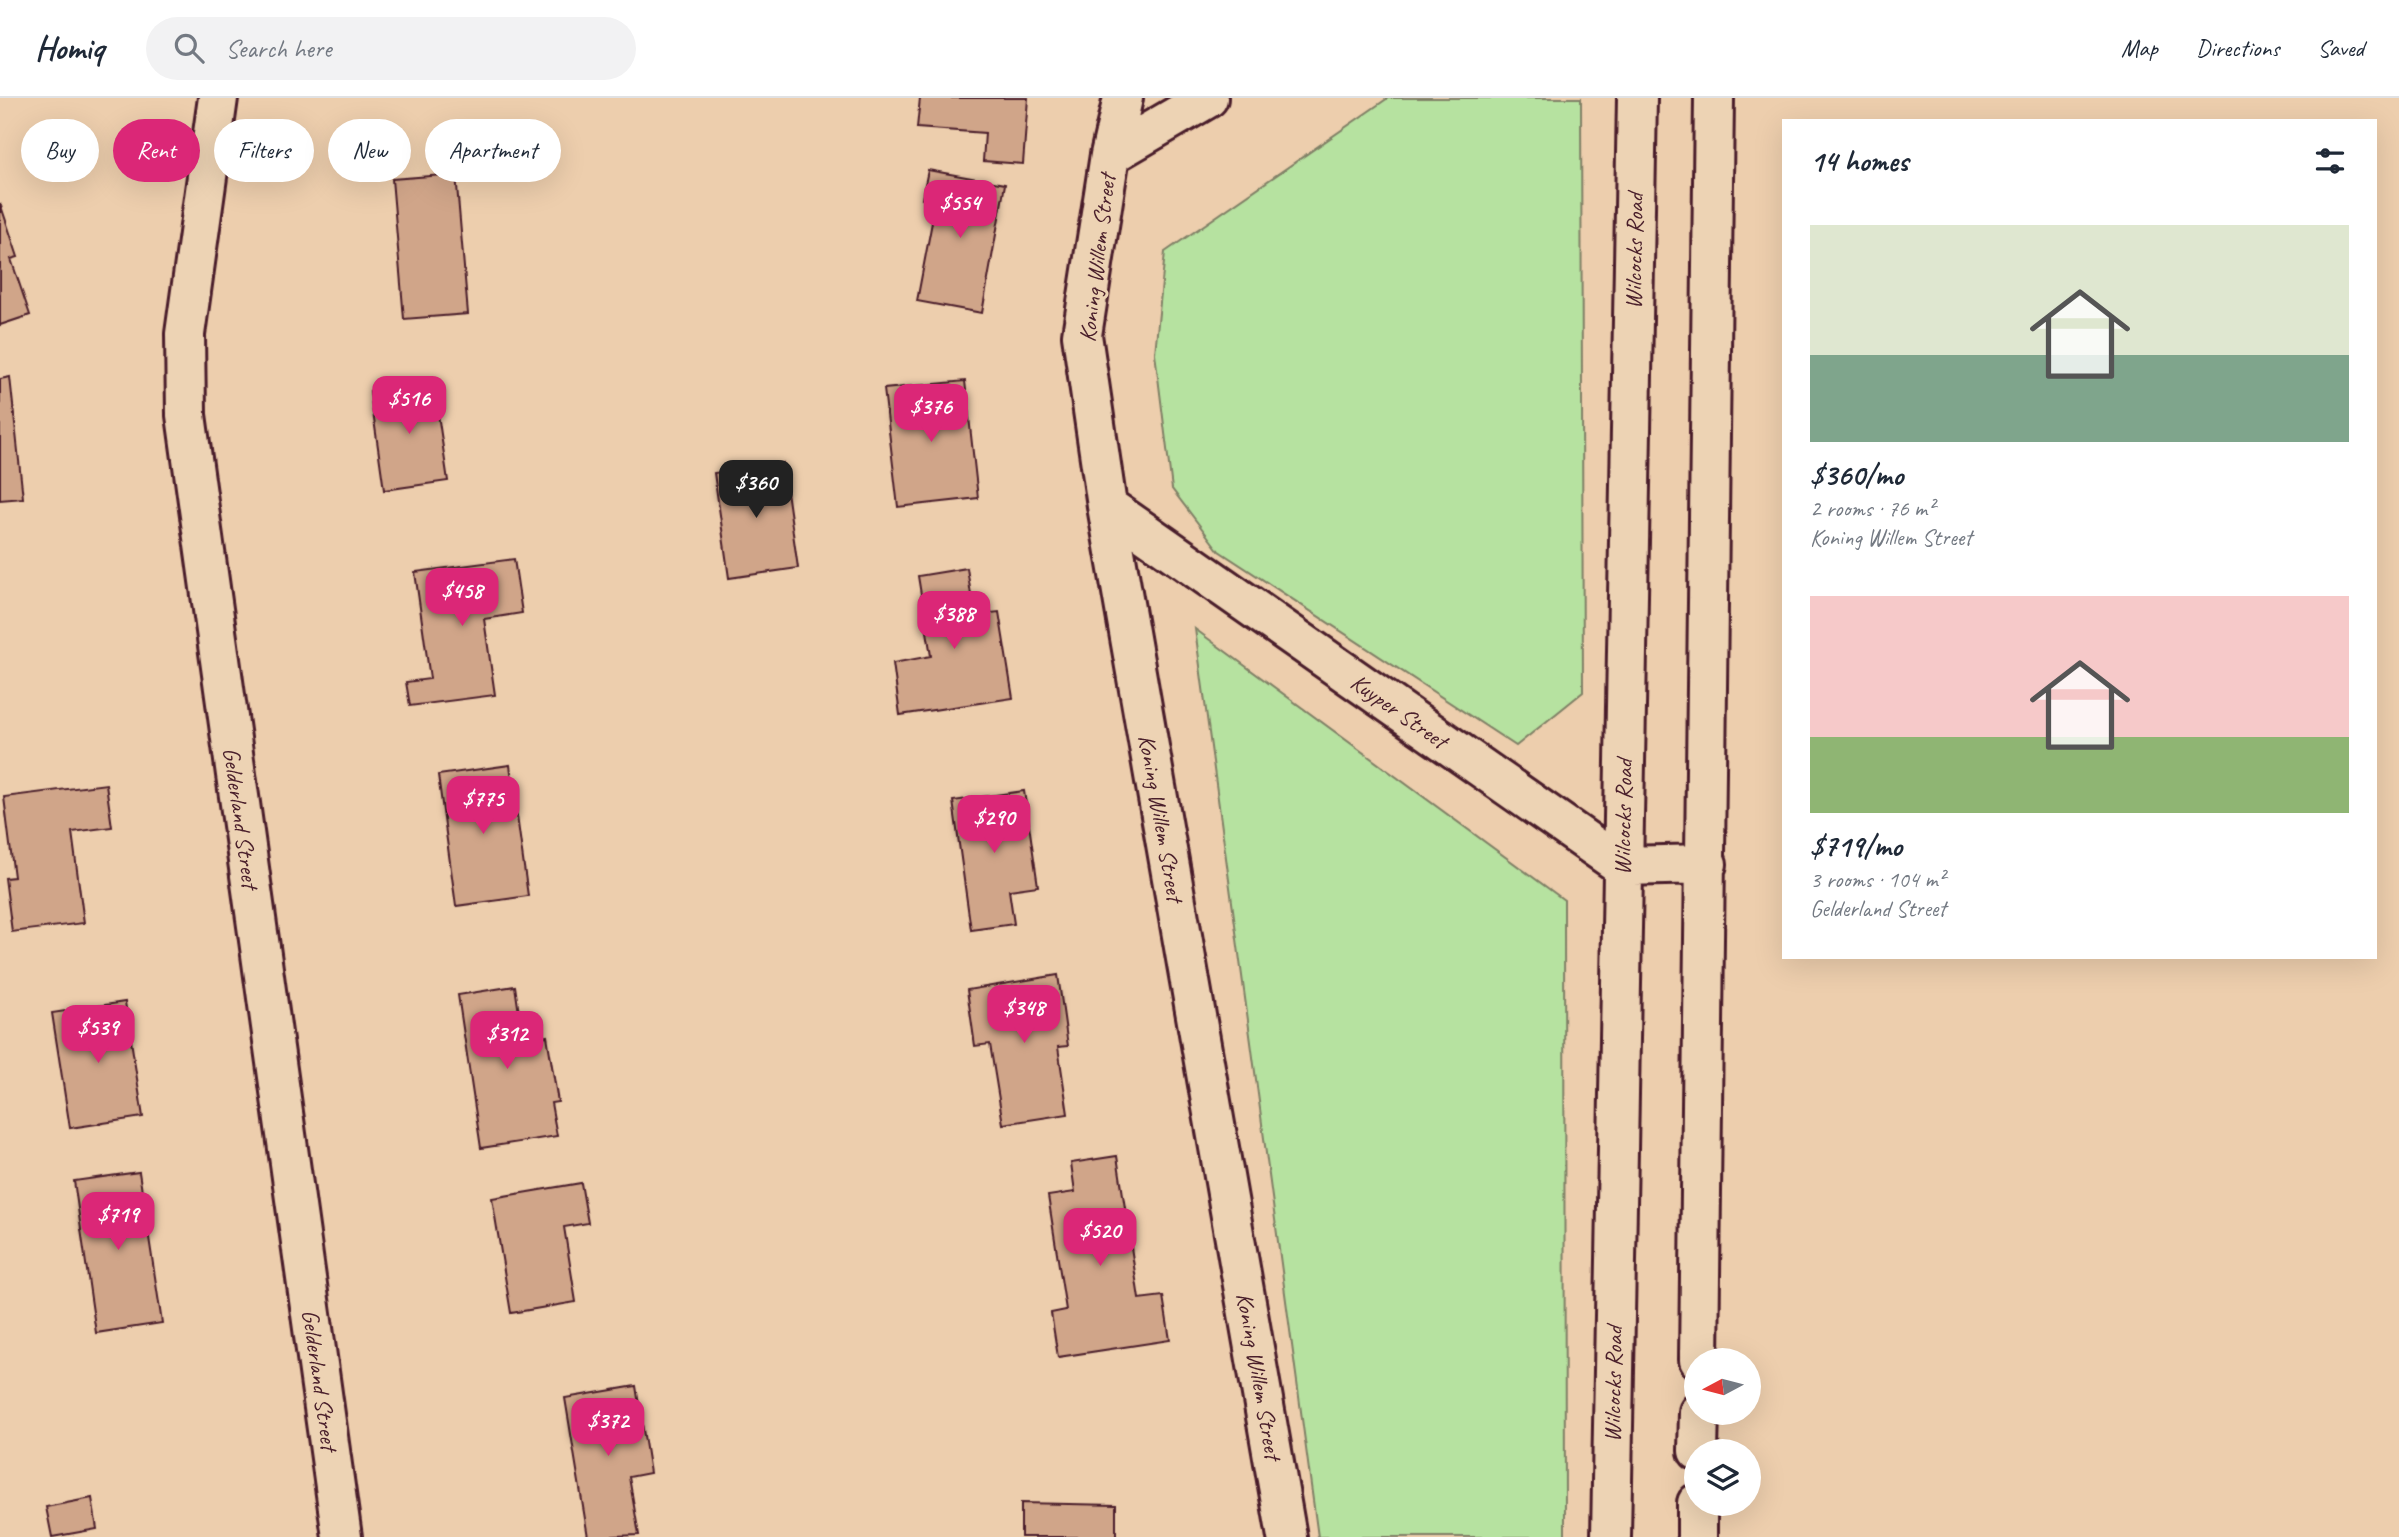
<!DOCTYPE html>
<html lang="en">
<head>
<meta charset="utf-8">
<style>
	body { margin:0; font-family:Caveat,sans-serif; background:#f2f2f3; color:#1f2937; height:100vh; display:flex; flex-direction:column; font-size:26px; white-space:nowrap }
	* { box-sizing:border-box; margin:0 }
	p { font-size:23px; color:#747a83 }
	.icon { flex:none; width:38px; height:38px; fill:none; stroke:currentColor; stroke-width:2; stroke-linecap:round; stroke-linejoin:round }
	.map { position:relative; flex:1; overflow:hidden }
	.panel { position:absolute; left:1782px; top:21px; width:595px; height:840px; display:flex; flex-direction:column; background:#fff; border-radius:0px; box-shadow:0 7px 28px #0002 }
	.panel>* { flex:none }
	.banner { position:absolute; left:21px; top:21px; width:665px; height:63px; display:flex; gap:14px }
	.needle { width:46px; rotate:263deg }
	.tools { position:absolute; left:1684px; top:1250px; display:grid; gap:14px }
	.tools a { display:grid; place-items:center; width:77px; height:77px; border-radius:50%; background:#fff; box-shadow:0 7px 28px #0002; font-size:35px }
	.price { position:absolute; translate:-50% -60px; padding:0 16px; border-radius:14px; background:#db2777; color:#fff; font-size:23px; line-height:46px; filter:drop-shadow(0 2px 4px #0008) }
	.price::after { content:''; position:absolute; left:50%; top:42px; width:21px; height:16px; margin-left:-10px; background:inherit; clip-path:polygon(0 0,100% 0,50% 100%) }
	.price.on { background:#222; color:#fff }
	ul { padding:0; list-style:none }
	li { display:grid; align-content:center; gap:14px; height:371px; padding:0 28px }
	li span { display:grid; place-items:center; height:217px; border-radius:0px; color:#555 }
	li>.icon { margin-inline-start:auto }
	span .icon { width:126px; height:126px; fill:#fffc; stroke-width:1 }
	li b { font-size:30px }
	h2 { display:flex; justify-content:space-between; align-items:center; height:84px; padding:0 28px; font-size:30px }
	.tag { padding:0 24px; border-radius:32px; background:#fff; box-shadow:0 7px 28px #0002; font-size:24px; line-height:63px }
	.tag.on { background:#db2777; color:#fff }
	header { display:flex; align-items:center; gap:42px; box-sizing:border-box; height:98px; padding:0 35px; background:#fff; border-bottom:2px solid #e0e1e3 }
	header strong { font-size:33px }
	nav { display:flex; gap:38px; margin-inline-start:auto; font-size:24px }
	.search { width:490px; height:63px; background:#f2f2f3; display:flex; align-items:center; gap:18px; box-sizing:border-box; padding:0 24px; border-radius:38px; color:#747a83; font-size:26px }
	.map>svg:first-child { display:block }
	.green { fill:#b6e2a0; stroke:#808066; stroke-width:2 }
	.building { fill:#d0a589; stroke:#4a1f2b; stroke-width:2 }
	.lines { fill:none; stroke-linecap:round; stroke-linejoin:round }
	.minor-casing { stroke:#4a1f2b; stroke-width:44 }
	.minor { stroke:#edd3b4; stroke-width:38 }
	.labels { text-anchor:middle; stroke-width:6; stroke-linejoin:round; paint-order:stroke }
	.street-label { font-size:24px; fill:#4a1f2b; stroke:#edd3b4 }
</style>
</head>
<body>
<header>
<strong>Homiq</strong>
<div class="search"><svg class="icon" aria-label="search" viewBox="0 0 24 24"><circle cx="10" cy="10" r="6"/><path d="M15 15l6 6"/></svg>Search here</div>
<nav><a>Map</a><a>Directions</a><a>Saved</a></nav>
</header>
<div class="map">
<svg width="2399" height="1439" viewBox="0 0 2399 1439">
	<rect width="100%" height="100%" fill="#edcead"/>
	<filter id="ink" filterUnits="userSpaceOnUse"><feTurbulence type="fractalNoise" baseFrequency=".0143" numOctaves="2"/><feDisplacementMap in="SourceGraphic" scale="14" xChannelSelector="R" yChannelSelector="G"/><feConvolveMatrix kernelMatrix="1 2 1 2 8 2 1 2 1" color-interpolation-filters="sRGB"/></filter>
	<g filter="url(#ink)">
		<path class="green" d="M 1388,0 L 1581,0 L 1583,594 L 1516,648 L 1219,453 L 1172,391 L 1155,255 L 1165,154 Z
			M 1195,531 L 1564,802 L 1565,1439 L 1318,1439 Z"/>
		<path class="building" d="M 920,0 L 1028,0 L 1023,66 L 983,63 L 985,35 L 917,30 Z
			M 928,72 L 1005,86 L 982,215 L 917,203 L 936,103 L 922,101 Z
			M 456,76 L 468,216 L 404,221 L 392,81 Z
			M 0,105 L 18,159 L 11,161 L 30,217 L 0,227 Z
			M 10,279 L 23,400 L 0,402 L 0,281 Z
			M 433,283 L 448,383 L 384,392 L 370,293 Z
			M 965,283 L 978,400 L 898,409 L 884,291 Z
			M 783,365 L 798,470 L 729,480 L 714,375 Z
			M 514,461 L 522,515 L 484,521 L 495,597 L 410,608 L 406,584 L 430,581 L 415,474 Z
			M 967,470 L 974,517 L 999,514 L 1013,600 L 900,617 L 893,565 L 931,558 L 918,478 Z
			M 510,667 L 528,798 L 456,808 L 438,677 Z
			M 106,686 L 112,729 L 72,734 L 84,825 L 12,834 L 5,780 L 14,779 L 4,699 Z
			M 1024,693 L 1038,788 L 1009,792 L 1014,826 L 971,832 L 953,703 Z
			M 1058,877 L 1068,948 L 1058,949 L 1068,1016 L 1003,1026 L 990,946 L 975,948 L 967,892 Z
			M 515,888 L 523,942 L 547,938 L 558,1004 L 551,1005 L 557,1038 L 481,1050 L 458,897 Z
			M 125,904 L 143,1019 L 70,1030 L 52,915 Z
			M 1117,1058 L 1139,1201 L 1163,1198 L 1170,1242 L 1058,1259 L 1051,1215 L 1066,1212 L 1048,1098 L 1075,1094 L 1071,1065 Z
			M 139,1074 L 162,1225 L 96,1235 L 74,1083 Z
			M 581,1085 L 588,1125 L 564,1129 L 576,1204 L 511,1215 L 492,1100 Z
			M 636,1288 L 650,1375 L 629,1379 L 639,1437 L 588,1439 L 565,1300 Z
			M 92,1400 L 97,1431 L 52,1439 L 46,1409 Z
			M 1021,1405 L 1116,1407 L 1116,1439 L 1021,1439 Z"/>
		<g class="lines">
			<defs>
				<path id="minor" d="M 218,0 L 185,236 L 186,317 L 342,1439
					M 1123,0 L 1110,57 L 1082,237 L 1107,408 L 1287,1439
					M 1110,57 L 1208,0
					M 1107,408 L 1622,768 L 1707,766
					M 1699,1262 L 1714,0
					M 1698,1353 L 1699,1314
					M 1611,1439 L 1637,0
					M 1697,1439 L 1697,1405"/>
			</defs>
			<use href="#minor" class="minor-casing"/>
			<use href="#minor" class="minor"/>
		</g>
	</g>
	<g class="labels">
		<g class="street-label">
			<text transform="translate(1634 153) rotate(-89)" y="8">Wilcocks Road</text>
			<text transform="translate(1097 160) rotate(-83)" y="8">Koning Willem Street</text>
			<text transform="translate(1399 613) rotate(35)" y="8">Kuyper Street</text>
			<text transform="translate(1623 719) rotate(-89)" y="8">Wilcocks Road</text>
			<text transform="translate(241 720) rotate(82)" y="8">Gelderland Street</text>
			<text transform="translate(1161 720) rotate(80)" y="8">Koning Willem Street</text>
			<text transform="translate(1259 1278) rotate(80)" y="8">Koning Willem Street</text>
			<text transform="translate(320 1282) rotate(82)" y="8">Gelderland Street</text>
			<text transform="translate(1613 1286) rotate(-89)" y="8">Wilcocks Road</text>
		</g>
	</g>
</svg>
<div class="tools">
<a><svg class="needle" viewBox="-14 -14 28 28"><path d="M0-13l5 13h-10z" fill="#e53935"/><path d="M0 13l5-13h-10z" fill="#747a83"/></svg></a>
<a><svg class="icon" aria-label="layers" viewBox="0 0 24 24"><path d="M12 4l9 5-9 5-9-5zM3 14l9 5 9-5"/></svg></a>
</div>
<b class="price" style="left:960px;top:142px">$554</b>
<b class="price" style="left:409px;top:338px">$516</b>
<b class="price" style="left:931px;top:346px">$376</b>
<b class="price on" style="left:756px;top:422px">$360</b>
<b class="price" style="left:462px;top:530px">$458</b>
<b class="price" style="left:954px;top:553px">$388</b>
<b class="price" style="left:483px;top:738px">$775</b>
<b class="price" style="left:994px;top:757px">$290</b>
<b class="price" style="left:1024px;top:947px">$348</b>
<b class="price" style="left:98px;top:967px">$539</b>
<b class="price" style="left:507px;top:973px">$312</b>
<b class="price" style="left:118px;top:1154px">$719</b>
<b class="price" style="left:1100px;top:1170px">$520</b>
<b class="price" style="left:608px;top:1360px">$372</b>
<div class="banner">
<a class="tag">Buy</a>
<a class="tag on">Rent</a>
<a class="tag">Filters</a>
<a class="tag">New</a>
<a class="tag">Apartment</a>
</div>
<section class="panel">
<h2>14 homes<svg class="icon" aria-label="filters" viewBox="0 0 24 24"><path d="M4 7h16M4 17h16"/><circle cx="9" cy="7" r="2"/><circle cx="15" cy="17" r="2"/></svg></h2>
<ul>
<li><span style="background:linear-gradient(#dfe7d0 60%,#7fa58c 0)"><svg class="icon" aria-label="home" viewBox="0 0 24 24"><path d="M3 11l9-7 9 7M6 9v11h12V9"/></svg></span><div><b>$360/mo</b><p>2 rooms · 76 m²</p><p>Koning Willem Street</p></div></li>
<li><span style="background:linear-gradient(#f6c9c9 65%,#8fb573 0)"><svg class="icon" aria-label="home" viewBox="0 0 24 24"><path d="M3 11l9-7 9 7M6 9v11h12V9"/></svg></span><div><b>$719/mo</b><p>3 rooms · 104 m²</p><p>Gelderland Street</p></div></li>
</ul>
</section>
</div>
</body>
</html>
